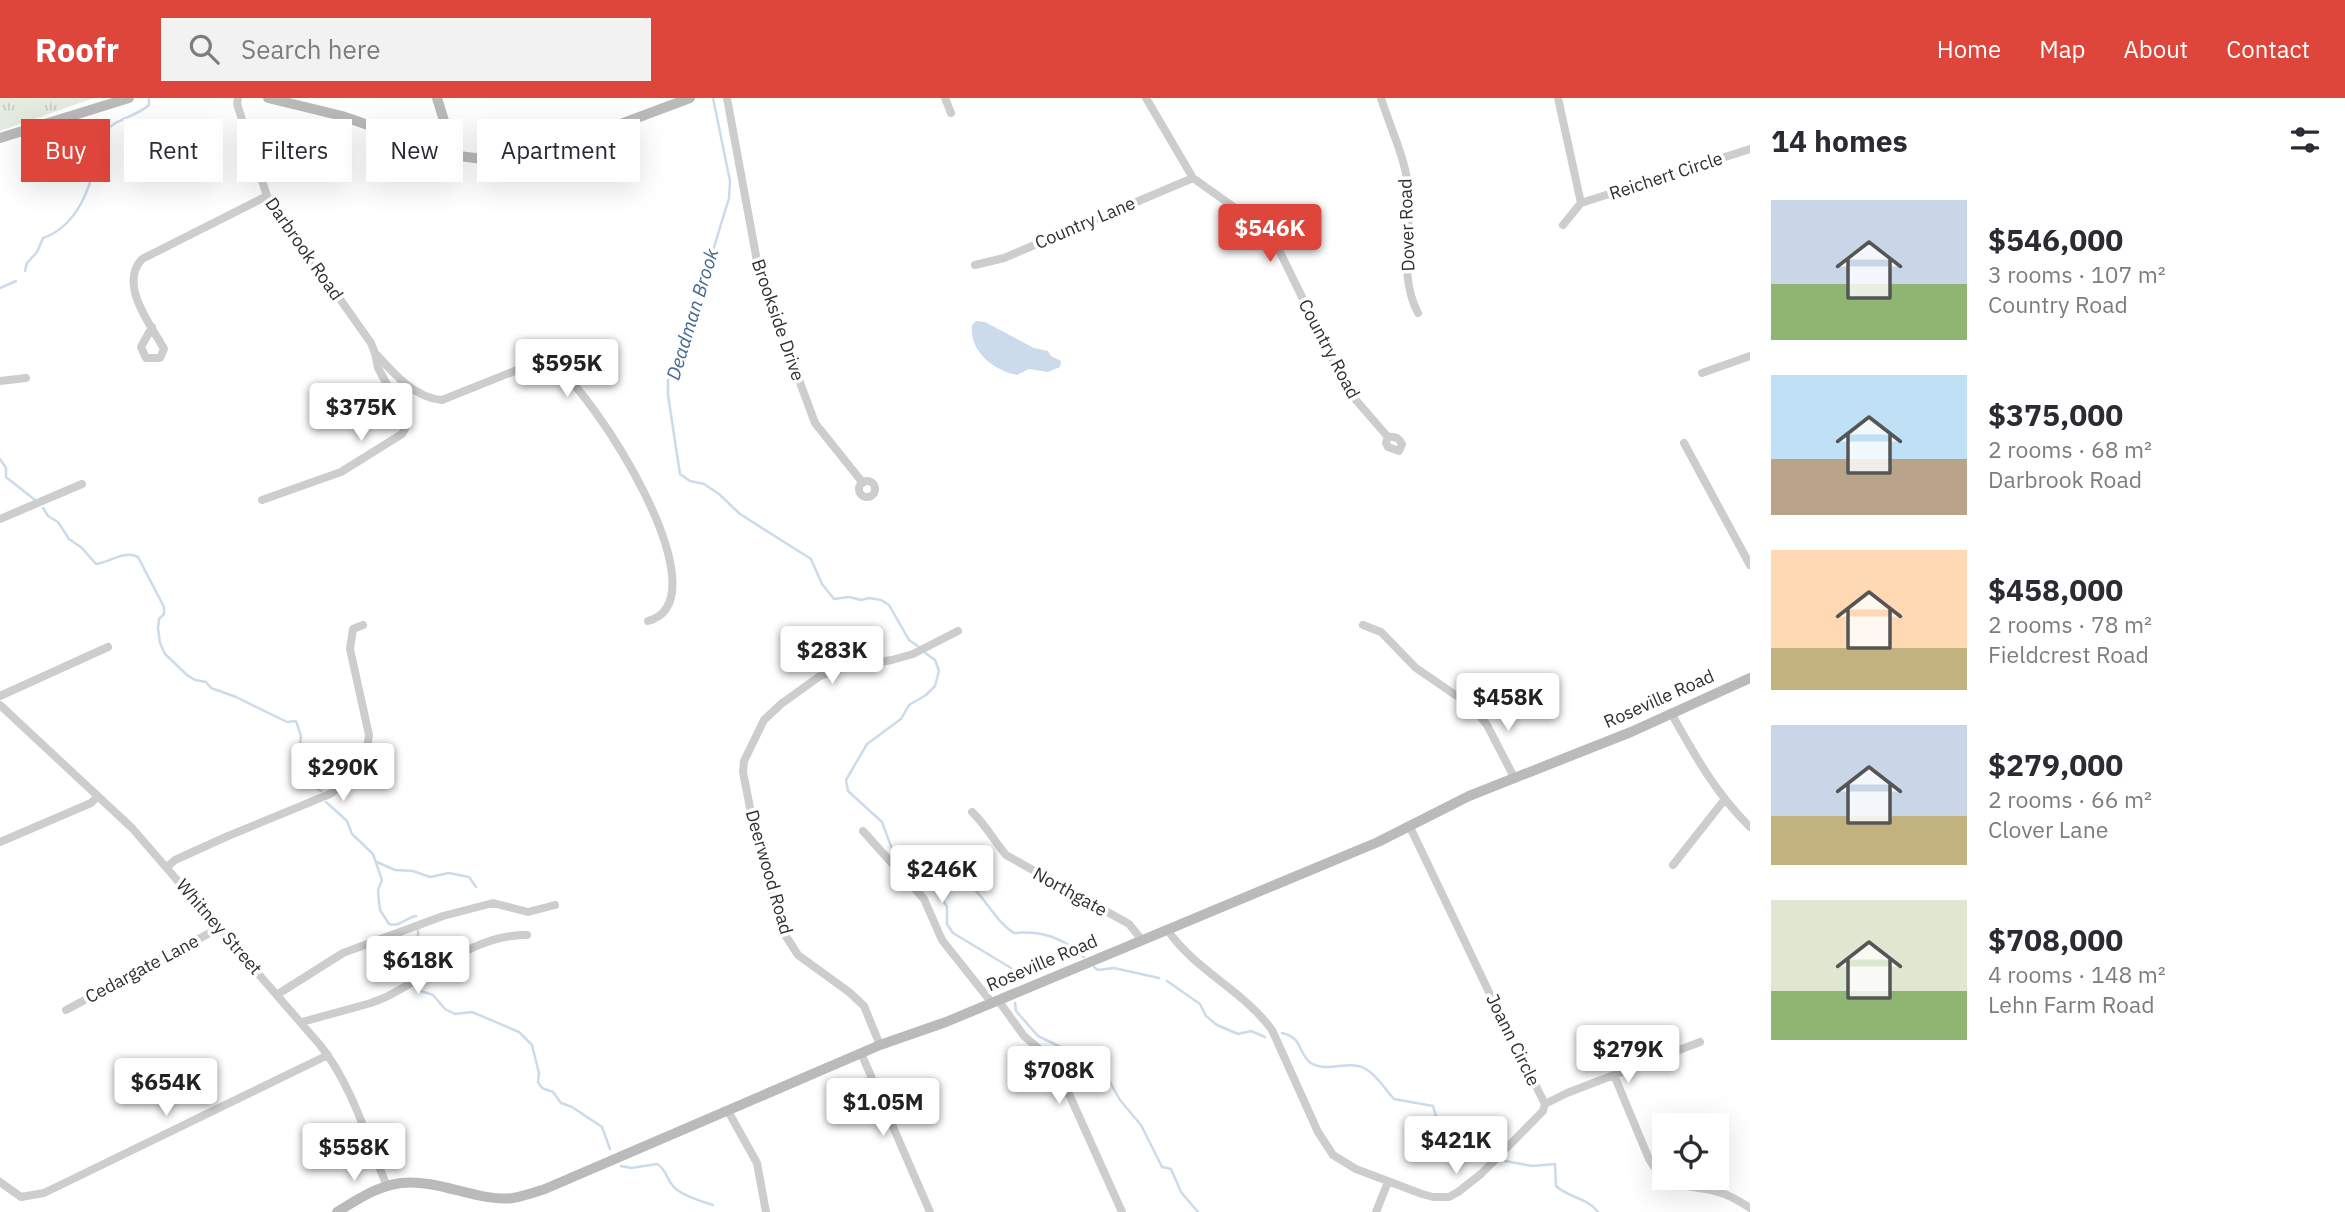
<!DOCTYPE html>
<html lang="en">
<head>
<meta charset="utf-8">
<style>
	body { margin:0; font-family:"IBM Plex Sans",sans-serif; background:#f2f2f3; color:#2b2b33; height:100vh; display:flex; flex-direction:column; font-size:26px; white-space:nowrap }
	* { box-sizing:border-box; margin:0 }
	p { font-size:23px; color:#7c7c81 }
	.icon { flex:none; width:38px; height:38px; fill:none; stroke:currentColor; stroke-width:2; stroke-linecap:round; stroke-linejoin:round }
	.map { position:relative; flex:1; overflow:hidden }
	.side { display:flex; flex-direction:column; background:#fff; width:595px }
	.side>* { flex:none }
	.guide { position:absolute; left:21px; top:21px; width:665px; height:63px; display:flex; gap:14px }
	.controls { position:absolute; left:1652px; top:1015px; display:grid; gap:14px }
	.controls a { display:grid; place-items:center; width:77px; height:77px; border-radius:0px; background:#fff; box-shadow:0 7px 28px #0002; font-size:35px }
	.price { position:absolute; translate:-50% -60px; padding:0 16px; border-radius:7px; background:#fff; color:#222; font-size:23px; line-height:46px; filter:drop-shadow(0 2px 4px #0008) }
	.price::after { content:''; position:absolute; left:50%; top:42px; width:21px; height:16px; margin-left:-10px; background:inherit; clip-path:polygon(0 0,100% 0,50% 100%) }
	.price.current { background:#de453b; color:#fff }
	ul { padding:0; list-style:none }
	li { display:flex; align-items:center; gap:21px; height:175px; padding:0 21px }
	li span { display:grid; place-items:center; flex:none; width:196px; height:140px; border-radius:0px; color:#555 }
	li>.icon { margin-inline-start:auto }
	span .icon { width:84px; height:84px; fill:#fffc; stroke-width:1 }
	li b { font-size:30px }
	h2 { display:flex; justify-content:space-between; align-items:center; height:84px; padding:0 21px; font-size:30px }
	.tag { padding:0 24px; border-radius:0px; background:#fff; box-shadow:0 7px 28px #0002; font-size:24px; line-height:63px }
	.tag.current { background:#de453b; color:#fff }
	header { display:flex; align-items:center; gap:42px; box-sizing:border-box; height:98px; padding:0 35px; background:#de453b; color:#fff }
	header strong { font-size:33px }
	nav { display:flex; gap:38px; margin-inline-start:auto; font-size:24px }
	.search { width:490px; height:63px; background:#f2f2f3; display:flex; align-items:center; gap:18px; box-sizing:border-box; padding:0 24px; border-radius:0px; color:#7c7c81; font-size:26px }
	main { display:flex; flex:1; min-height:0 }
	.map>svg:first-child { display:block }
	.park { fill:url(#park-tufts) }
	.water { fill:#ccdbeb }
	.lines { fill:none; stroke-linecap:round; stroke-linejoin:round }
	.stream { stroke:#ccdbeb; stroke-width:2.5 }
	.street { stroke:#cdcdcd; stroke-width:8 }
	.secondary { stroke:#bababa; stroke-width:10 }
	.labels { text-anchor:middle; stroke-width:7; stroke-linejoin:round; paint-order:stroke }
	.street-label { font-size:18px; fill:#303030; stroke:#fff }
	.water-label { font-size:19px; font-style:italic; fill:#416690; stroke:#fff }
</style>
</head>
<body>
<header>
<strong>Roofr</strong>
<div class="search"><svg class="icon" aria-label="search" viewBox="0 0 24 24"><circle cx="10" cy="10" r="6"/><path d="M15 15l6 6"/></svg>Search here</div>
<nav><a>Home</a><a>Map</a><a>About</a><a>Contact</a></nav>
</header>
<main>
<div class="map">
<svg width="1750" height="1114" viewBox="0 0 1750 1114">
	<defs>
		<pattern id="park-tufts" width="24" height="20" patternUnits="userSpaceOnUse" patternTransform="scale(1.75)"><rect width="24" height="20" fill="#e4ecdf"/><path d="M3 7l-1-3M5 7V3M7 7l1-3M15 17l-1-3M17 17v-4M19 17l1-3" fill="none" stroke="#c4cbc0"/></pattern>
	</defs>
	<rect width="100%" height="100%" fill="#fff"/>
	<path class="park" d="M 0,0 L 94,0 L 0,33 Z"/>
	<path class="water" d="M 976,223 L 985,224 L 1034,250 L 1048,253 L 1051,258 L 1061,263 L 1060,269 L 1048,274 L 1029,271 L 1017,277 C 993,272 969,253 972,227 Z"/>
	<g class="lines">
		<path class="stream" d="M 713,0 L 730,83 L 729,100 L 687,238 L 675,271 L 668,282 L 668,297 L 680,376 L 690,383 L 704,386 L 719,396 L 740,416 L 811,461 L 822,486 L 834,501 L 849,499 L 861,502 L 869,500 L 881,502 L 889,507 L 909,542 L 919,549
			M 25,173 L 27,165 L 37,154 L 43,140 C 86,125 93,73 105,34 C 116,20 136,19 149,7 L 149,1
			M 0,190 L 16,183
			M 0,361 L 6,370 L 6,379 L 35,402
			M 43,410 L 48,418 L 58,424 L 69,441 L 82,450 L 96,466 C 111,464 123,452 138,459 L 164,509 L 164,516 L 159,521 L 158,530 L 160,545 L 165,556 L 187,577 L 195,582 L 206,584 L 211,590 L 236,599 L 287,624 L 296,623 L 301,638 L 299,654 L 307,666 L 315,690 L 321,693
			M 924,554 L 935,562 L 939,573 L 935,588 L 926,597 L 909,607 L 901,621 L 867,646 L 846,682 L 848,693 L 882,724 L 892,751 L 929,768 L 933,773 L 934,787 L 947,809 L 947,826 L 953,835 L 1011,870 L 1012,887
			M 326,704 L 347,723 L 352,736 L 373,756 L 382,782 L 378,792 L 379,804 L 380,812 L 389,826 C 401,829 405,820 416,818
			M 377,764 L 395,772 L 413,773 L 430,779 L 449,775 L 469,779 L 476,789
			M 934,774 C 946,781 960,778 971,788 C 987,802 995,823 1014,835 C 1042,832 1063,840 1084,859
			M 1094,869 L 1098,872 L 1114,870 L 1159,880
			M 413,880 L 403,862 L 407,848 L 418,838 L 418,830
			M 1167,883 L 1200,906 L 1206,918 L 1217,927 L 1238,936 L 1251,933 L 1265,939
			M 418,892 L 433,897 L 445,911 L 455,916 L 472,914 L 519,934 L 532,947 L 539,975 L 538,984 L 542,990 L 553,994 L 561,1005 L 572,1009 L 602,1029 L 610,1051
			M 1015,905 L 1016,913 L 1038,938 L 1063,950 L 1095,957 L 1120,1002 L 1141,1027 L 1162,1069 L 1171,1071 L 1181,1094 L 1198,1114
			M 1282,935 C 1304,940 1297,955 1311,965 C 1327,975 1348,962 1364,970 C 1376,976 1385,991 1394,1001 L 1433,1008 C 1438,1033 1462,1051 1486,1058
			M 1505,1063 L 1532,1068 L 1555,1066 L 1556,1088 C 1569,1100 1588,1100 1598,1114
			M 621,1068 L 631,1070 L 657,1066 C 666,1071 666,1080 673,1088 C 679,1096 703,1104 713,1107"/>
		<path class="street" d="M 238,0 L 237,6 L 267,98 L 371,245 L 375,255 L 378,270 L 405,319 L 405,331 L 402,336 L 341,374 L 262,402
			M 727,0 L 759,174 L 815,325 L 863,385
			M 945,0 L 951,15
			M 1146,0 L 1193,80 L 1252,122 L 1269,136 L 1278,150 L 1348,293 L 1388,339 C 1395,338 1399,340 1402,346 L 1399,353 L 1388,349 L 1386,345 L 1388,339
			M 1381,0 C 1390,29 1404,57 1408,87 C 1413,129 1397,175 1418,215
			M 1558,0 L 1581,105
			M 1563,127 L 1581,105 L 1750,51
			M 975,167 L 1004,160 L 1193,80
			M 152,229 L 141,249 L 146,260 L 160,260 L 164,251 C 151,227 118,187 142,161 L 267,98
			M 377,257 C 394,276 415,300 442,302 L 537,264 C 543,263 548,263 553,267 C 593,292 727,502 648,523
			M 1702,275 L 1750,258
			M 0,283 L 26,280
			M 1684,345 L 1750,467
			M859 391a8 8 0 1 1 16 0a8 8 0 1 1-16 0Z
			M 0,421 L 82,386
			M 1363,527 L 1381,534 L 1416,570 L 1473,609 L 1487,627 L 1515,681
			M 0,598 L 108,549
			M 0,607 L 132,730 L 320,947 C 352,987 367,1041 387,1088
			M 1671,615 C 1694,656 1716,696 1750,729
			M 972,714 C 986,727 994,743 1006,757 L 1129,826 L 1142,842
			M 863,733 L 924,801 L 942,842 L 992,905
			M 0,744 L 91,705 L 98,698
			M 1673,767 L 1725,701
			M 167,769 L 175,762 L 228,738 L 330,696 L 347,684 L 367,650 L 369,637 L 352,560 L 350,551 L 353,531 L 363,527
			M 1167,831 C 1194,872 1243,892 1272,932 L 1318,1034 L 1333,1057 L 1356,1071 L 1422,1096 L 1433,1099 L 1449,1099 L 1458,1094 L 1481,1076 L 1543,1013 L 1545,1006 L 1499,915 L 1409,727
			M 278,896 L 343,855 L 443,818 L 493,805 L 528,814 L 555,807
			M 998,902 L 1024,938 L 1050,960 L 1060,976 L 1122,1114
			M 66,912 L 219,830
			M 302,924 L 371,905 L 386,899 C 431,877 475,836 527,837
			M 880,947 L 864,908 L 849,894 L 798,857 L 782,832 L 752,720 L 743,674 L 744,663 L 764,622 L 781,606 L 820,578 L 841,570 L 892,562 L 913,556 L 958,533
			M 861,955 L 930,1114
			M 1614,977 L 1649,1061 C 1666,1091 1685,1086 1715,1093 C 1728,1096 1739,1103 1750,1110
			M 1545,1006 L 1567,995 L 1700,944
			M 728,1013 L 757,1065 L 766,1114
			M 0,1084 L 21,1099 L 44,1095 L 328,957
			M 1376,1114 L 1388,1084"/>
		<path class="secondary" d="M 268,0 L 342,18 L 458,58 L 493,62 L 522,60 L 551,52 L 690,0
			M 437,0 L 446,29 L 444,54
			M 0,40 L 129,0
			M 337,1114 C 357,1102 377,1088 401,1085 C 440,1081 477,1104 513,1100 C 524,1098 535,1094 545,1091 L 880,947 L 946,924 L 1378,744 L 1469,698 L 1631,634 L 1750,580"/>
	</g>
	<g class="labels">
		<g class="street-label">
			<text transform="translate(1666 78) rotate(-18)" y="6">Reichert Circle</text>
			<text transform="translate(1085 125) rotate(-23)" y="6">Country Lane</text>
			<text transform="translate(1407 127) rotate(-92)" y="6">Dover Road</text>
			<text transform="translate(304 151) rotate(55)" y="6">Darbrook Road</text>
			<text transform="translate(778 222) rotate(71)" y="6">Brookside Drive</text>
			<text transform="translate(1329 251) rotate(62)" y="6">Country Road</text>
			<text transform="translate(1659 601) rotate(-24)" y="6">Roseville Road</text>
			<text transform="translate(769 774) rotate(74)" y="6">Deerwood Road</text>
			<text transform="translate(1070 794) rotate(29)" y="6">Northgate</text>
			<text transform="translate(219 829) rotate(49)" y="6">Whitney Street</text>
			<text transform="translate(1042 865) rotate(-23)" y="6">Roseville Road</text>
			<text transform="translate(142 871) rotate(-28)" y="6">Cedargate Lane</text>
			<text transform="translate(1513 942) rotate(64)" y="6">Joann Circle</text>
		</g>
		<g class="water-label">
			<text transform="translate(692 216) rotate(-73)" y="7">Deadman Brook</text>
		</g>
	</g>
</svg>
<div class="controls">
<a><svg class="icon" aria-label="locate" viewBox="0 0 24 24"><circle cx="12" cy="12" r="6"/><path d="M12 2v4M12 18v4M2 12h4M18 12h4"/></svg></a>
</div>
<b class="price current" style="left:1270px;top:166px">$546K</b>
<b class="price" style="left:567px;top:301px">$595K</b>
<b class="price" style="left:361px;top:345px">$375K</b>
<b class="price" style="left:832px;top:588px">$283K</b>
<b class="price" style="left:1508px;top:635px">$458K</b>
<b class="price" style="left:343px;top:705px">$290K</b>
<b class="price" style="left:942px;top:807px">$246K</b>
<b class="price" style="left:418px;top:898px">$618K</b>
<b class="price" style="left:1628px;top:987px">$279K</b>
<b class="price" style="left:1059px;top:1008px">$708K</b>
<b class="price" style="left:166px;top:1020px">$654K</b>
<b class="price" style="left:883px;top:1040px">$1.05M</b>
<b class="price" style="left:1456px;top:1078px">$421K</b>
<b class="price" style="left:354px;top:1085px">$558K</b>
<div class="guide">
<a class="tag current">Buy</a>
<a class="tag">Rent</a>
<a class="tag">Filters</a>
<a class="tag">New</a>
<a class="tag">Apartment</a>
</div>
</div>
<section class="side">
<h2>14 homes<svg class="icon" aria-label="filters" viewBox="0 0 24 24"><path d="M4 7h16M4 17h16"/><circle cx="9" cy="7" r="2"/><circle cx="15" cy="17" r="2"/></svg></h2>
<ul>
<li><span style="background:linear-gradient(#c9d6e8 60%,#8fb573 0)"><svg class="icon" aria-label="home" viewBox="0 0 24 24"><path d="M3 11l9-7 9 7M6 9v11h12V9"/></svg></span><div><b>$546,000</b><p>3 rooms · 107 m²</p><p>Country Road</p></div></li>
<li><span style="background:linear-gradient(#bfe0f5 60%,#b9a48a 0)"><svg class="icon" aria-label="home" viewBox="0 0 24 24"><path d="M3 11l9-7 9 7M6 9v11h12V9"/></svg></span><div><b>$375,000</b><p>2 rooms · 68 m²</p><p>Darbrook Road</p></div></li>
<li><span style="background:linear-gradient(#ffd9b3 70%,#c2b280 0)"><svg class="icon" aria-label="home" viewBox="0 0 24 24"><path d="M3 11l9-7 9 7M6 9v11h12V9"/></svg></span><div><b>$458,000</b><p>2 rooms · 78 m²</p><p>Fieldcrest Road</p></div></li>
<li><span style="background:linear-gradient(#c9d6e8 65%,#c2b280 0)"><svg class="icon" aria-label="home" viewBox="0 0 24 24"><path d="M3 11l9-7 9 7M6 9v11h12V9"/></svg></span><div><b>$279,000</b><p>2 rooms · 66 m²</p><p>Clover Lane</p></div></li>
<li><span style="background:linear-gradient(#dfe7d0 65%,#8fb573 0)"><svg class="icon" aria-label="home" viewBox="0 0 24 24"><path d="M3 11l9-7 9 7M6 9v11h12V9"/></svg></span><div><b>$708,000</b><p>4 rooms · 148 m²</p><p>Lehn Farm Road</p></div></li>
</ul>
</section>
</main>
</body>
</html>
